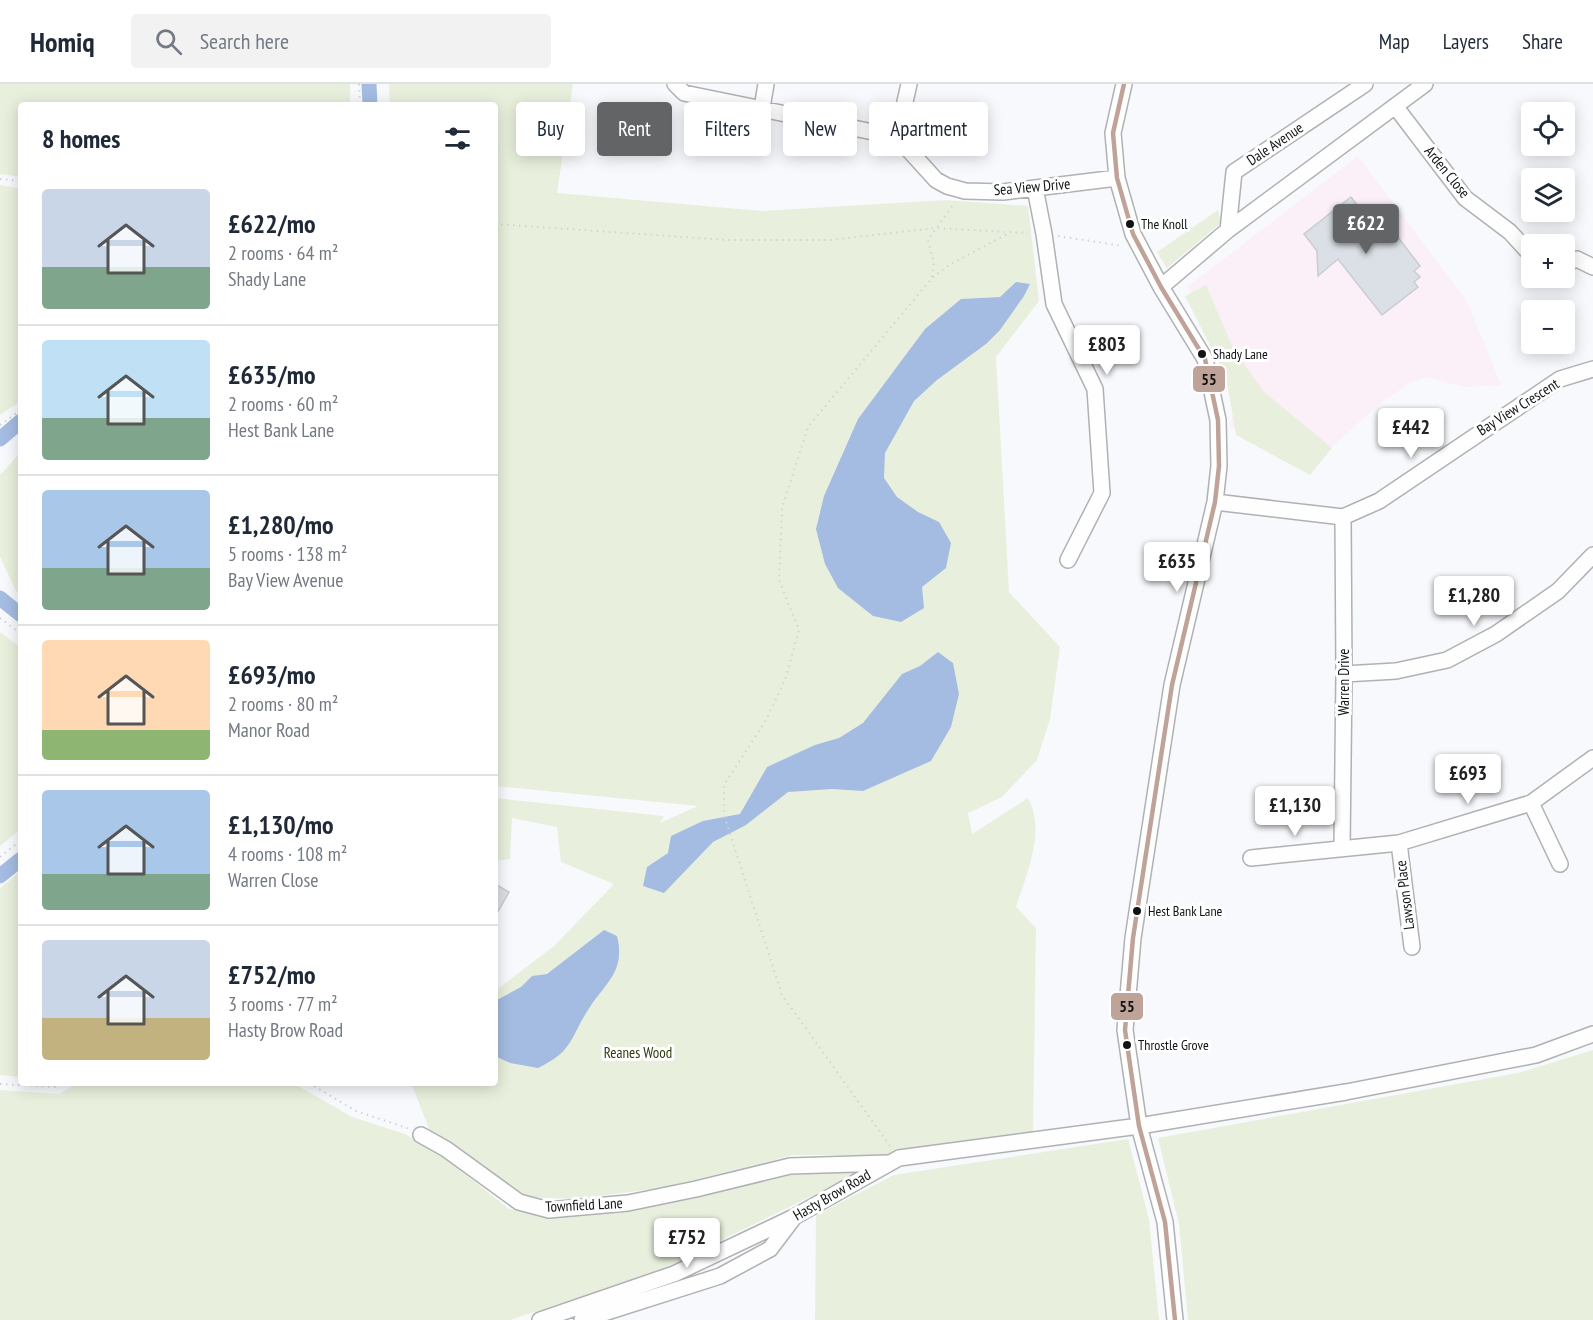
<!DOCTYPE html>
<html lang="en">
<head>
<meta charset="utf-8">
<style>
	body { margin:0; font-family:"PT Sans Narrow",sans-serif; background:#f2f2f3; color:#1f2937; height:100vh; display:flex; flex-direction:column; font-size:22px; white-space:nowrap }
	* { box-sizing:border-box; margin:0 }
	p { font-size:20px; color:#747a83 }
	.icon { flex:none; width:33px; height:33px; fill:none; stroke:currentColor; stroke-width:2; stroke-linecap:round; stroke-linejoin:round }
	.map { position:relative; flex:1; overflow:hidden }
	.side { position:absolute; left:18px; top:18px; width:480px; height:984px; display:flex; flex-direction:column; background:#fff; border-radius:6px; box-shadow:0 3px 15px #0003 }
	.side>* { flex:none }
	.top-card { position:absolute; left:516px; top:18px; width:570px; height:54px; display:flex; gap:12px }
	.fabs { position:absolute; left:1521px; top:18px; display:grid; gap:12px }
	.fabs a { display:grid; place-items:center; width:54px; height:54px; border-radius:6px; background:#fff; box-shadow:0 3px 15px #0003; font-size:30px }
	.price { position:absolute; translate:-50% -51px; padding:0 14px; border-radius:6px; background:#fff; color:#222; font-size:20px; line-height:39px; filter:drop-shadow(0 2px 3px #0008) }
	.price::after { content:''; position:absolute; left:50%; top:36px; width:18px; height:14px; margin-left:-9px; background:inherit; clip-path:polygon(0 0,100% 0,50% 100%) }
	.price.on { background:#626465; color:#fff }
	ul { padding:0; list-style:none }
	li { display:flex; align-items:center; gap:18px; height:150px; padding:0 24px }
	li+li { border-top:2px solid #e0e1e3 }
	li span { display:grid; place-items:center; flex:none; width:168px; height:120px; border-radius:6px; color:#555 }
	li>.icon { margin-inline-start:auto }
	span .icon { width:72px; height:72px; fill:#fffc; stroke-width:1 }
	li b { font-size:26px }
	h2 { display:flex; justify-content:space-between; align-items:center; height:72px; padding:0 24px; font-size:26px }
	.tag { padding:0 21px; border-radius:6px; background:#fff; box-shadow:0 3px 15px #0003; font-size:21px; line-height:54px }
	.tag.on { background:#626465; color:#fff }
	header { display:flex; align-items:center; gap:36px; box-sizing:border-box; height:84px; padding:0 30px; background:#fff; border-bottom:2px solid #e0e1e3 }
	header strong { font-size:28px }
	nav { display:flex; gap:33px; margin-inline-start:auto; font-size:21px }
	.search { width:420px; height:54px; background:#f2f2f3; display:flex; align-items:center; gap:15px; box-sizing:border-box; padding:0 21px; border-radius:6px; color:#747a83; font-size:22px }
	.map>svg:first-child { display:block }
	.education { fill:#fbeff8 }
	.green { fill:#e8f0dd }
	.water { fill:#a4bce2 }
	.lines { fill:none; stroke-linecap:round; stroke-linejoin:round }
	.canal { stroke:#a4bce2; stroke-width:15 }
	.building { fill:#dbe0e7; stroke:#caccce; stroke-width:1.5 }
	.minor-casing { stroke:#afb1b3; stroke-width:18 }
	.path { stroke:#d2d3d3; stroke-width:2; stroke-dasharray:1.5 4.5; stroke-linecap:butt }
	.minor { stroke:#fefeff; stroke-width:15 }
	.bus-1-casing { stroke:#fff; stroke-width:9 }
	.bus-1 { stroke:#c0a398; stroke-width:4.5 }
	.bus-dot { fill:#111314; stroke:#fff; stroke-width:2 }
	.labels { text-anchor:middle; stroke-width:6; stroke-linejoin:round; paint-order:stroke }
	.bus-label { font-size:14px; fill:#111314; stroke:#fff; text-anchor:start }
	.street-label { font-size:15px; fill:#111314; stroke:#fff }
	.park-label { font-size:15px; fill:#303c0e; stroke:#fff }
	.line-badge { stroke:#fff; stroke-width:2 }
	.pale-badge-label { font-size:16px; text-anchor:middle; font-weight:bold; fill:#111 }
</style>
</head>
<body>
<header>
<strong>Homiq</strong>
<div class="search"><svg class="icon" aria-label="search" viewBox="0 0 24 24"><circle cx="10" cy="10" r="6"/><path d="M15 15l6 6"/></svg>Search here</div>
<nav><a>Map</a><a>Layers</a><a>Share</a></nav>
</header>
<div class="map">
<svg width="1593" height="1236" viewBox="0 0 1593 1236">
	<rect width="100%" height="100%" fill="#f7f9fc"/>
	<path class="education" d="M 1358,72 L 1467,217 L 1501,301 L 1464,303 L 1428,293 L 1413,297 L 1378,321 L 1308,385 L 1230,343 L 1236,319 L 1234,305 L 1187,203 Z"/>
	<path class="green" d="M 0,0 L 350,0 L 350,21 L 21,21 L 21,93 L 0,90 Z
		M 389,0 L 573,0 L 557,109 L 762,127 L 946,116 L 1028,122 L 1039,217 L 996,273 L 1009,508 L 1060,563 L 1050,635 L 1037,676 L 1002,713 L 968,729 L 972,750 L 1028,714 C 1046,747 1027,789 1016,823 L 1036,844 L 1033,1049 L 886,1071 L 794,1071 L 666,1103 L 577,1115 L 520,1113 L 430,1047 L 411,999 L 495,999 L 495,907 L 554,862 L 614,800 L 561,778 L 557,743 L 512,734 L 510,775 L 495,777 L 495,714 L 664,732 L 660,739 L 698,722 L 495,702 L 495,21 L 390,21 Z
		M 0,101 L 21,105 L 21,317 L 0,331 Z
		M 1218,126 L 1221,139 L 1167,184 L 1157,168 Z
		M 1206,201 L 1233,264 L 1263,307 L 1332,364 L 1310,391 L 1236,351 L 1226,293 L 1185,212 Z
		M 21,368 L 21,511 L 16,507 L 0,473 L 0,391 Z
		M 0,548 L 21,564 L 21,745 L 0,762 Z
		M 21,787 L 21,993 L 0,991 L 0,804 Z
		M 1593,966 L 1593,1236 L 1188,1236 L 1179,1140 L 1158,1054 L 1518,989 Z
		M 78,999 L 293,999 L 352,1033 L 405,1050 L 441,1071 L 509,1125 L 569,1132 L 703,1112 L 778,1092 L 859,1086 L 838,1099 L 656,1188 L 510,1236 L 0,1236 L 0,1006 L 59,1010 Z
		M 1128,1055 L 1149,1135 L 1159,1236 L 815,1236 L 816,1131 L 894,1091 Z"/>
	<path class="water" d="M 1016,198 L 1030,200 L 1024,212 L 1000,246 L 986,260 L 937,296 L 914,317 L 885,369 L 884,394 L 897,413 L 918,428 L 939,438 L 951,459 L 946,484 L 922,503 L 924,524 L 901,538 L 873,532 L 838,504 L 825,480 L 816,445 L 824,412 L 858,335 L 925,245 L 961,215 L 1000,213 Z
		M 938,568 L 953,579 L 959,610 L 951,643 L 931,677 L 863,707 L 832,705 L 788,708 L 746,741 L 713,758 L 664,809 L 643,802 L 647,783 L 668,769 L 671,752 L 703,737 L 740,730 L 767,683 L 815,661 L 839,654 L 863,639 L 902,590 L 920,582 Z
		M 604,846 L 617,852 C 626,888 605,899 588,926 C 569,956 574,966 538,984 L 510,979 L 495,972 L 495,917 L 521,903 L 532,892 L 547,890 Z"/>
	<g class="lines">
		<path class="canal" d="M 369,0 L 370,21
			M 0,355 L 21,337
			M 0,514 L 21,531
			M 0,792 L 21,775"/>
	</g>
	<path class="building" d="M 1351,113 L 1374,143 L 1384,135 L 1420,182 L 1414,187 L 1420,193 L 1414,198 L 1418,203 L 1382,231 L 1338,175 L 1318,192 L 1317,167 L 1304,150 Z
		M 495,800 L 509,808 L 495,833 Z"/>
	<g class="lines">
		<defs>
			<path id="minor" d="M 675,0 L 684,9 L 897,53 L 936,96 L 947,102 L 965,107 L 1003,108 L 1117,94
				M 1124,0 L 1113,49 L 1117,94 L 1133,150 L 1161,203 L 1205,275 L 1218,336 L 1219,382 L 1215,418 L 1172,601 L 1133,854 L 1125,946 L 1139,1042 L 1165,1138 L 1175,1236
				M 1395,22 L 1465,114 L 1510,148 L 1532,172
				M 762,24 L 766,0
				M 897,53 L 909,0
				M 1035,104 L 1044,150 L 1054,220 L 1095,305 L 1102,409 L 1068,476
				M 1228,146 L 1234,88 L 1365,0
				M 1564,180 L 1577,175 L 1593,183
				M 1161,203 L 1228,146 L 1425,0
				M 1215,418 L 1343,433 L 1379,417 L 1560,295 L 1593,285
				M 1344,590 L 1396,587 L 1447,576 L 1496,550 L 1558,507 L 1593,471
				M 1531,719 L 1560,780
				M 1399,759 L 1412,863
				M 1342,764 L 1344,590 L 1343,433
				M 1251,774 L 1399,759 L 1531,719 L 1593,674
				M 421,1051 L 446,1065 L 519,1118 L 549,1126 L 628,1119 L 696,1105 L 790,1082 L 887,1079
				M 540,1236 L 674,1190 L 794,1133 L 899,1074 L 1139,1042 L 1346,1008 L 1536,971 L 1593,950
				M 582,1236 L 720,1192 L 770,1165 L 792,1136"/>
		</defs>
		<use href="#minor" class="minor-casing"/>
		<path class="path" d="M 359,0 L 360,21
			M 0,95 L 21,97
			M 495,140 L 727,156 L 830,156 L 935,144 L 1028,149
			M 1058,152 L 1123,162
			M 932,193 L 934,179 L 928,156 L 955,118
			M 0,341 L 21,326
			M 0,534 L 21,550
			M 0,773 L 21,756
			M 309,999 L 356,1027 L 410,1045
			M 0,1000 L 56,1003 L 62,999
			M 890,1062 L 782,911 L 724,731 L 724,701 L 766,636 L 785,596 L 799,546 L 779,496 L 782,424 L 808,343 L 932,194 L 949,181 L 1011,148"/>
		<use href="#minor" class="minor"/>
		<defs>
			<path id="bus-1" d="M 1124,0 L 1113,49 L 1117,94 L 1133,150 L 1161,203 L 1205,275 L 1218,336 L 1219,382 L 1215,418 L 1172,601 L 1133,854 L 1125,946 L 1139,1042 L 1165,1138 L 1175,1236"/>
		</defs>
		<use href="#bus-1" class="bus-1-casing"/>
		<use href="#bus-1" class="bus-1"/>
	</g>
	<g class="bus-dot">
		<circle cx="1130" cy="140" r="5"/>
		<circle cx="1202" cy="270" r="5"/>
		<circle cx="1137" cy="827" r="5"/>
		<circle cx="1127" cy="961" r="5"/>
	</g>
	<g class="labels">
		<g class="bus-label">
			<text x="1141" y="145">The Knoll</text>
			<text x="1213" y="275">Shady Lane</text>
			<text x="1148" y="832">Hest Bank Lane</text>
			<text x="1138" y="966">Throstle Grove</text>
		</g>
		<g class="street-label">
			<text transform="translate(1275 60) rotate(-34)" y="5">Dale Avenue</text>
			<text transform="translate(1447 88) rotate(51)" y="5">Arden Close</text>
			<text transform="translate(1032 103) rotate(-5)" y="5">Sea View Drive</text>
			<text transform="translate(1518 323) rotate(-32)" y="5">Bay View Crescent</text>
			<text transform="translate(1344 598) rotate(-90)" y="5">Warren Drive</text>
			<text transform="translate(1405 811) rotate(-97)" y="5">Lawson Place</text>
			<text transform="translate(832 1111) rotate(-30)" y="5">Hasty Brow Road</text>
			<text transform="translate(584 1121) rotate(-3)" y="5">Townfield Lane</text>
		</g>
		<g class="park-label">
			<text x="638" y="974">Reanes Wood</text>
		</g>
	</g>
	<g class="line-badge">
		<rect x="1192" y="281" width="34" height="28" rx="6" fill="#c0a398"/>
		<rect x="1110" y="908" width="34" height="29" rx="6" fill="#c0a398"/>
	</g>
	<g class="pale-badge-label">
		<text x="1209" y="301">55</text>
		<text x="1127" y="928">55</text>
	</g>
</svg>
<div class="fabs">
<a><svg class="icon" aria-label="locate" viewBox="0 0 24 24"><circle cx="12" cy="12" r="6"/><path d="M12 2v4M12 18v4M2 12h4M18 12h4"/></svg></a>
<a><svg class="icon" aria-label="layers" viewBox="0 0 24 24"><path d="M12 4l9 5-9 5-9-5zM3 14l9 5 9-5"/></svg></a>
<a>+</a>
<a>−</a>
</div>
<b class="price on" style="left:1366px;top:171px">£622</b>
<b class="price" style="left:1107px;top:292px">£803</b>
<b class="price" style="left:1411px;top:375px">£442</b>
<b class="price" style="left:1177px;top:509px">£635</b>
<b class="price" style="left:1474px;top:543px">£1,280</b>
<b class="price" style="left:1468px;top:721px">£693</b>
<b class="price" style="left:1295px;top:753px">£1,130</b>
<b class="price" style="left:687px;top:1185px">£752</b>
<div class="top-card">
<a class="tag">Buy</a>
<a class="tag on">Rent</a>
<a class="tag">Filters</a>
<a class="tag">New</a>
<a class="tag">Apartment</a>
</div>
<section class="side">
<h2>8 homes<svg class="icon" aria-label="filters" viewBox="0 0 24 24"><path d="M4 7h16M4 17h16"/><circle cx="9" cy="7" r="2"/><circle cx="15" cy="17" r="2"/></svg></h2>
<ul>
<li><span style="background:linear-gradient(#c9d6e8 65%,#7fa58c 0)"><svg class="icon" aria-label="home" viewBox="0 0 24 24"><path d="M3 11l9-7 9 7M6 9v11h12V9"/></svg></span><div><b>£622/mo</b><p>2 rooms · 64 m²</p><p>Shady Lane</p></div></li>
<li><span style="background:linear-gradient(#bfe0f5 65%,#7fa58c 0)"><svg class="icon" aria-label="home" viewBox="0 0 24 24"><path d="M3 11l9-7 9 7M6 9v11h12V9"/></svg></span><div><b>£635/mo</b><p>2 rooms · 60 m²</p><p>Hest Bank Lane</p></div></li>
<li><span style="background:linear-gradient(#a9c7e8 65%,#7fa58c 0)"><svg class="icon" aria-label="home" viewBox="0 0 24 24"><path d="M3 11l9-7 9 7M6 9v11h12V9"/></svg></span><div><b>£1,280/mo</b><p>5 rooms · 138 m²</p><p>Bay View Avenue</p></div></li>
<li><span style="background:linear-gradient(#ffd9b3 75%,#8fb573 0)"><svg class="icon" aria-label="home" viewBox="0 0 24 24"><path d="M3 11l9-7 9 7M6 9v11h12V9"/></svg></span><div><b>£693/mo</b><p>2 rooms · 80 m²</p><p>Manor Road</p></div></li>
<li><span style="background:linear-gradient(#a9c7e8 70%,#7fa58c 0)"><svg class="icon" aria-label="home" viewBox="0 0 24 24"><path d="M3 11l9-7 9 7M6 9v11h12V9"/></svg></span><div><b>£1,130/mo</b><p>4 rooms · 108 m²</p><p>Warren Close</p></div></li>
<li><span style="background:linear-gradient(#c9d6e8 65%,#c2b280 0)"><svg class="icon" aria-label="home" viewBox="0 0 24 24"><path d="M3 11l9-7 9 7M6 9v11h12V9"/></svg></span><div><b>£752/mo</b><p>3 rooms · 77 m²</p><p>Hasty Brow Road</p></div></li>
</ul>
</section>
</div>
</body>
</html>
